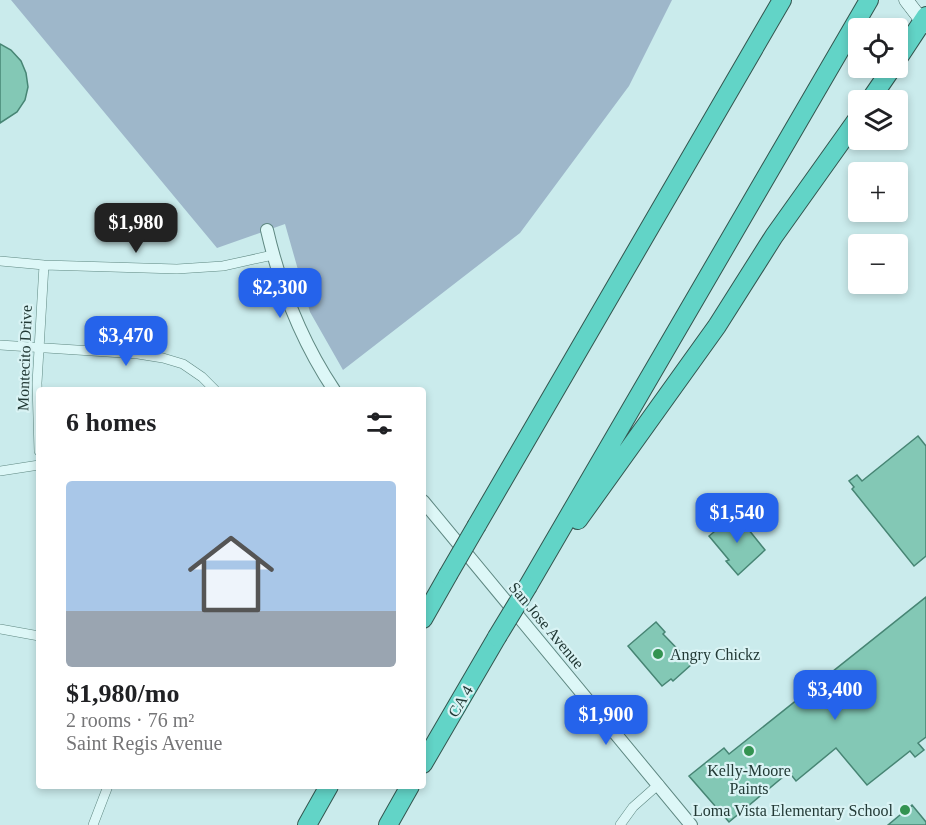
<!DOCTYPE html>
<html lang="en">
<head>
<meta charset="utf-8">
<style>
	body { margin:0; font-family:"Times New Roman",serif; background:#f2f2f2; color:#202124; height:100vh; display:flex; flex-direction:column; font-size:22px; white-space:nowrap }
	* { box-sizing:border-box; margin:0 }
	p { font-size:20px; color:#757577 }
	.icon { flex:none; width:33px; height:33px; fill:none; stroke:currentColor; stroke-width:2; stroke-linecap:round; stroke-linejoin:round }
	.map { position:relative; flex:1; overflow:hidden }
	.sheet { position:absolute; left:36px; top:387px; width:390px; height:402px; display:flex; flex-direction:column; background:#fff; border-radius:6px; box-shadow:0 3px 9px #0003 }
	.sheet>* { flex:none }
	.controls { position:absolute; left:848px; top:18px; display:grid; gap:12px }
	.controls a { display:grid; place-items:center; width:60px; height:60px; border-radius:6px; background:#fff; box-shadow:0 3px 9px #0003; font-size:30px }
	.price { position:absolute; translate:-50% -51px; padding:0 14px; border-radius:12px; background:#2563eb; color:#fff; font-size:20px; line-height:39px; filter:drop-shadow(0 2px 3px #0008) }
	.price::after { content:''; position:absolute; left:50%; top:36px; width:18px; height:14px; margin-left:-9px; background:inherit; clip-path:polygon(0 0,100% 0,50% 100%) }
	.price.active { background:#222; color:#fff }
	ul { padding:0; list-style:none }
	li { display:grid; align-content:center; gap:12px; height:318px; padding:0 30px }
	li span { display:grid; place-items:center; height:186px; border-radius:6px; color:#555 }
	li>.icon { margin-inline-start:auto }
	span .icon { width:108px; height:108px; fill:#fffc; stroke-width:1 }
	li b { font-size:26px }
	h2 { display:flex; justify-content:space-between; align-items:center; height:72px; padding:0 30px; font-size:26px }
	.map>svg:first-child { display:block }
	.green { fill:#9eb7ca }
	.building { fill:#83c8b5; stroke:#478574; stroke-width:1.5 }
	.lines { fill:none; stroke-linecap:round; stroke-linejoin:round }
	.minor-casing { stroke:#5f8882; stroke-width:10 }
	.tertiary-casing { stroke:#5f8882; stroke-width:14 }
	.secondary-casing { stroke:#426a63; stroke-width:15 }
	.motorway-casing { stroke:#33564f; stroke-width:20 }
	.minor { stroke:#ddf7f7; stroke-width:9 }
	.tertiary { stroke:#ddf7f7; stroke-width:12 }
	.secondary { stroke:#ddf7f7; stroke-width:14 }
	.motorway { stroke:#62d4c7; stroke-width:18 }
	.motorway-bridge-casing { stroke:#33564f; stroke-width:20; stroke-linecap:butt }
	.motorway-bridge { stroke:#62d4c7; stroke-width:18 }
	.poi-dot { fill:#339351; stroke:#d9f3f4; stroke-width:2 }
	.labels { text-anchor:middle; stroke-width:4.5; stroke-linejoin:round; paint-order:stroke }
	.street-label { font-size:16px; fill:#223935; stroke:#d9f3f4 }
	.poi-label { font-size:16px; fill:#223935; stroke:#d9f3f4; text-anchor:start }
</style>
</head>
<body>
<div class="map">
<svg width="926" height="825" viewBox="0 0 926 825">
	<rect width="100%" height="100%" fill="#caebec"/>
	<path class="green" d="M 11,0 L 672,0 L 629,86 L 520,233 L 343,370 L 310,312 L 285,224 L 217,248 Z"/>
	<path class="building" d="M 0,44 L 11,50 L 21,61 L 26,73 L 28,87 L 25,100 L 17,112 L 0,123 Z
		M 918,436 L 926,446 L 926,556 L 914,566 L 852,489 L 854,487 L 849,481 L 857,475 L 862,481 Z
		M 736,514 L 765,550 L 738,575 L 726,561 L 729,560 L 709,536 Z
		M 926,597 L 926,737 L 918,743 L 924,750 L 915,757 L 910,751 L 867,785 L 836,748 L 796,781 L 789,772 L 729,822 L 689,776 L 724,748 L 729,754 Z
		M 656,622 L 665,632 L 663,634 L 692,664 L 673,681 L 671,679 L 662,686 L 628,646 Z
		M 912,805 L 926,822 L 926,825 L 888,825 Z"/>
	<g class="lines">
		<defs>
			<path id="minor" d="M 0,261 L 44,265 L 177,269 L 223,266 L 273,255
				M 0,345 L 138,354 L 163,358 L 183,364 L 202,377 L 215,390
				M 39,451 L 37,383 L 44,265
				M 0,471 L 39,465
				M 0,629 L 39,636
				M 93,825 L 108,786
				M 620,825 L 633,807 L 659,784"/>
			<path id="tertiary" d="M 267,230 C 280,286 302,342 334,390
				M 423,501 L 691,825"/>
			<path id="secondary" d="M 906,0 L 926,26"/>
			<path id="motorway" d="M 897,60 L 926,16
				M 870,100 L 892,68
				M 578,520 L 717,326 L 774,236 L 858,118
				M 477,525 L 782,0
				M 528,586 L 869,0
				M 423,619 L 448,575
				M 423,764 L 497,637
				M 307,825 L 329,786
				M 388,825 L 410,786"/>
		</defs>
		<use href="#minor" class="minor-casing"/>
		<use href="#tertiary" class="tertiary-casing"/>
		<use href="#secondary" class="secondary-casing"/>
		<use href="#motorway" class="motorway-casing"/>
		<use href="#minor" class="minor"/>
		<use href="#tertiary" class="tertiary"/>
		<use href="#secondary" class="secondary"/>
		<use href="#motorway" class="motorway"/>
		<defs>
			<path id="motorway-bridge" d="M 448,575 L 477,525
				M 497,637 L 528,586"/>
		</defs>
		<use href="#motorway-bridge" class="motorway-bridge-casing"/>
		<use href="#motorway-bridge" class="motorway-bridge"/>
	</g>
	<g class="poi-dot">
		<circle cx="658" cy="654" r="6"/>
		<circle cx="749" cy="751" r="6"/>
		<circle cx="905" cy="810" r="6"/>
	</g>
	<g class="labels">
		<g class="street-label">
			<text transform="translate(24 358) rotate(-88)" y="6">Montecito Drive</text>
			<text transform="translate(547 625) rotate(50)" y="6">San Jose Avenue</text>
			<text transform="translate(460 701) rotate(-60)" y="6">CA 4</text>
		</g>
		<g class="poi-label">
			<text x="670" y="660">Angry Chickz</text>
			<text x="749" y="776" text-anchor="middle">Kelly-Moore<tspan x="749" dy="18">Paints</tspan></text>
			<text x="893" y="816" text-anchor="end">Loma Vista Elementary School</text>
		</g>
	</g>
</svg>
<div class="controls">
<a><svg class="icon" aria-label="locate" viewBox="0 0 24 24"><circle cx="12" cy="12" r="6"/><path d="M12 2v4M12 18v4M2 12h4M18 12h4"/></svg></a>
<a><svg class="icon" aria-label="layers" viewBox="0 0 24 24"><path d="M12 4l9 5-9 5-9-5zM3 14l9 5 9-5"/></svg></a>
<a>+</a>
<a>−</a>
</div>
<b class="price active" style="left:136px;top:254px">$1,980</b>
<b class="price" style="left:280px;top:319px">$2,300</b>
<b class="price" style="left:126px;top:367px">$3,470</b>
<b class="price" style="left:737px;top:544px">$1,540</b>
<b class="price" style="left:835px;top:721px">$3,400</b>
<b class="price" style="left:606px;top:746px">$1,900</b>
<section class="sheet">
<h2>6 homes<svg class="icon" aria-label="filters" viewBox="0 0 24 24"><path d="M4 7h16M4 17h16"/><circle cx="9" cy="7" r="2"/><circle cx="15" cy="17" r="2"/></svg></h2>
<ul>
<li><span style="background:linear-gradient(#a9c7e8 70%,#9aa5b1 0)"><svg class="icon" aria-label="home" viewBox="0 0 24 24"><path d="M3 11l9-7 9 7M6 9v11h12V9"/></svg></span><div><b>$1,980/mo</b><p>2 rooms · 76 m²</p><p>Saint Regis Avenue</p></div></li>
</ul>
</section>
</div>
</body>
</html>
